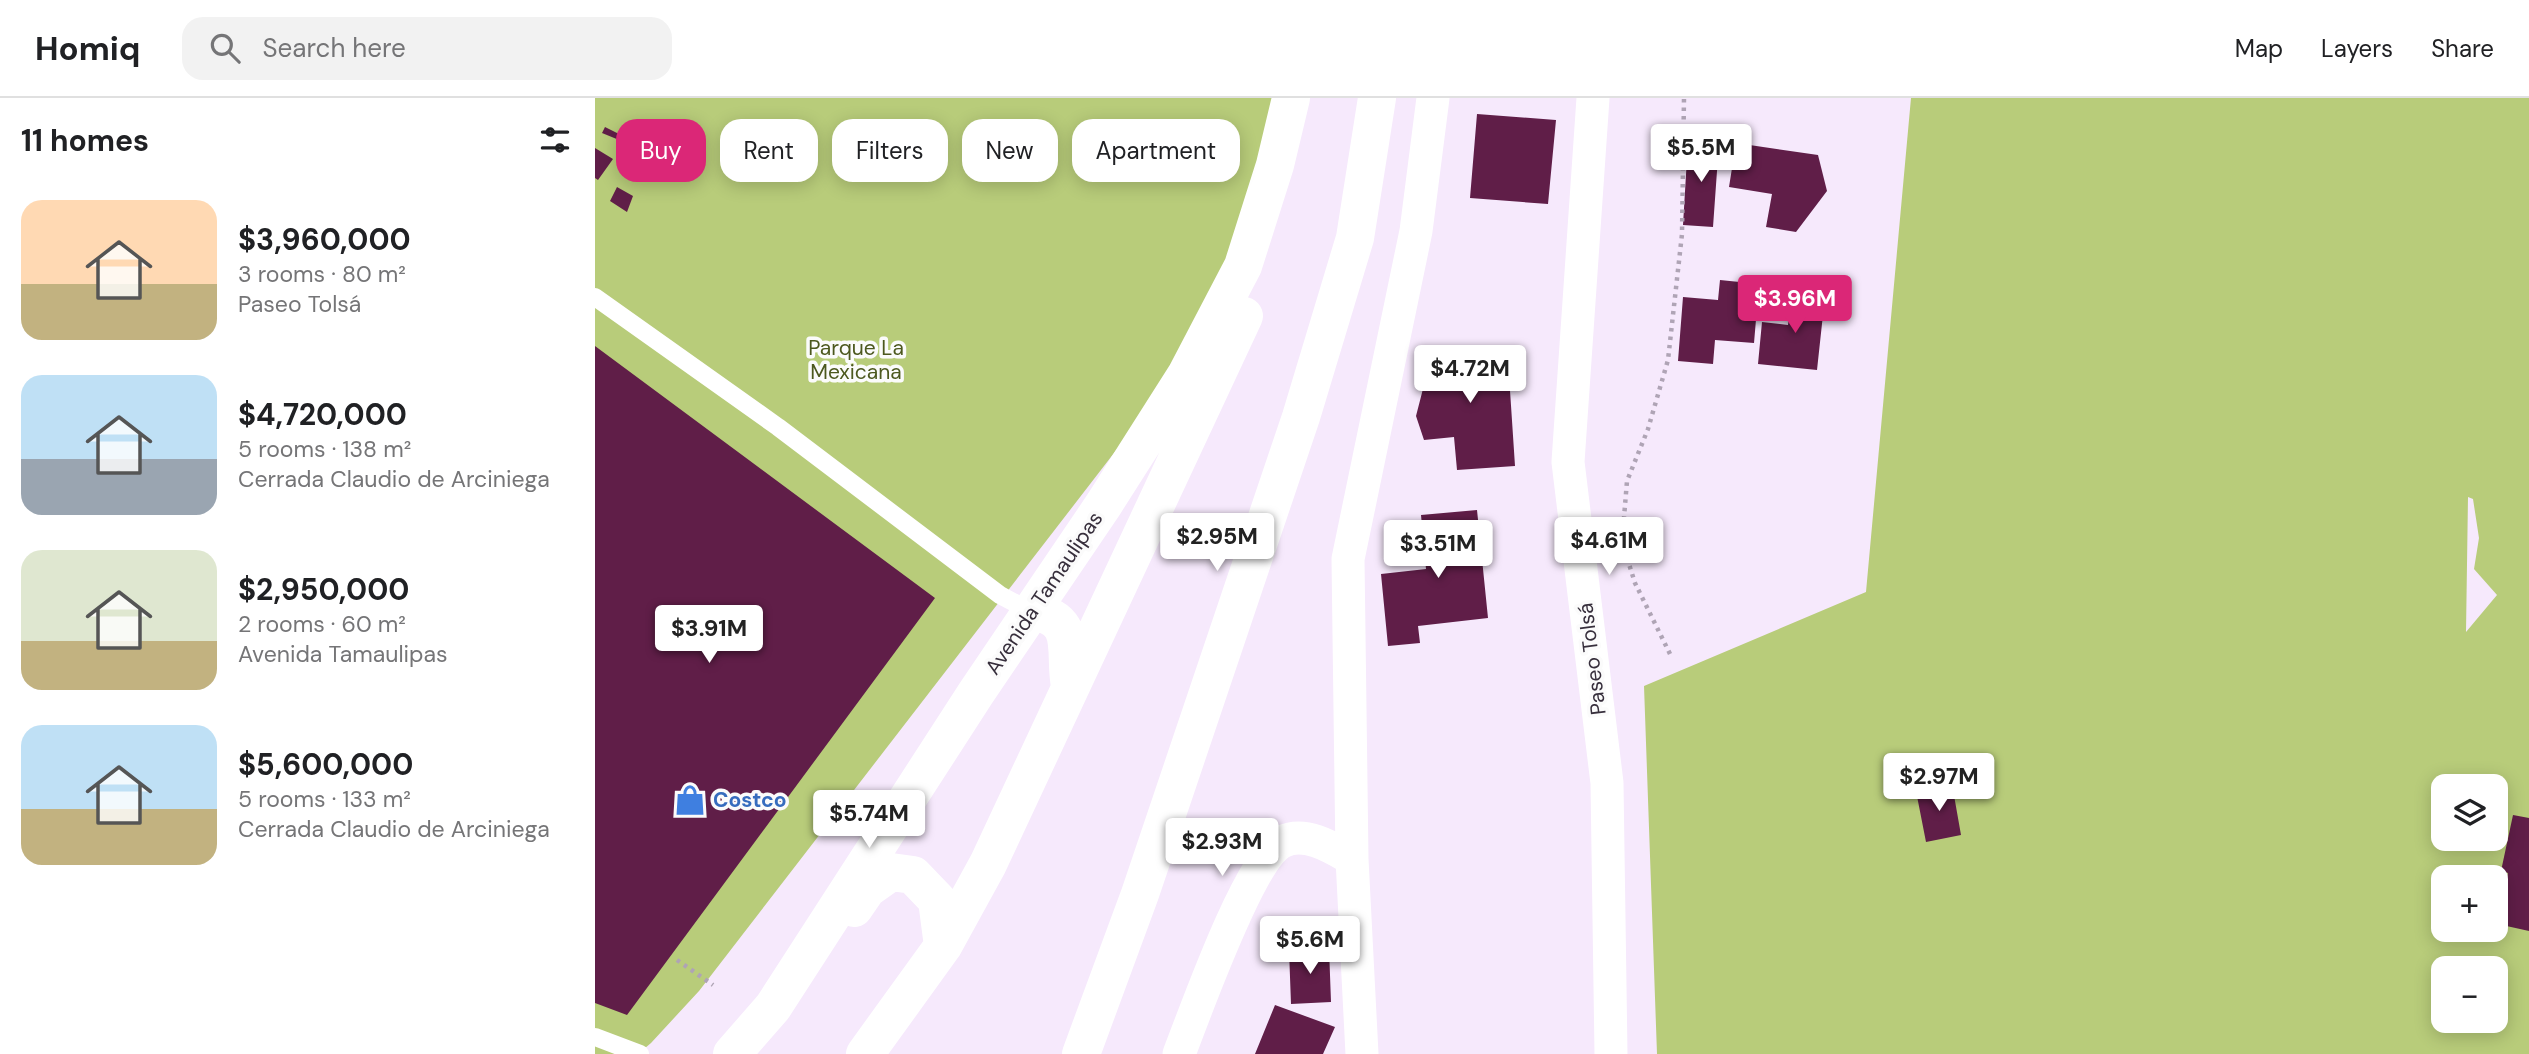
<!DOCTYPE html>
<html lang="en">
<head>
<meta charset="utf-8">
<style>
	body { margin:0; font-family:"DM Sans",sans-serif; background:#f2f2f2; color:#202124; height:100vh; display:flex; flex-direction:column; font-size:26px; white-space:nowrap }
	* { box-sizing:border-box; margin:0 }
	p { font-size:23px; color:#757577 }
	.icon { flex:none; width:38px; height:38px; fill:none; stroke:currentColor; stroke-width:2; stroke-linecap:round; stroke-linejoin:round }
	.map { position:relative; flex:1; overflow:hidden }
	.sheet { display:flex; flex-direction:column; background:#fff; width:595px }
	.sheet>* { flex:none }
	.banner { position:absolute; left:21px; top:21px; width:665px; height:63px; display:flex; gap:14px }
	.buttons { position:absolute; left:1836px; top:676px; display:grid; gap:14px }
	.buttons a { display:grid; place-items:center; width:77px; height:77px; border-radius:14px; background:#fff; box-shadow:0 4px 18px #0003; font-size:35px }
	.price { position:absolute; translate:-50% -60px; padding:0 16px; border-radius:7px; background:#fff; color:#222; font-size:23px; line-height:46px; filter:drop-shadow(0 2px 4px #0008) }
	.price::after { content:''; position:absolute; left:50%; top:42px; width:21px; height:16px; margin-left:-10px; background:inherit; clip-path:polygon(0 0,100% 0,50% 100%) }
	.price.active { background:#db2777; color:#fff }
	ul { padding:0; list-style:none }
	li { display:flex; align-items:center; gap:21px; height:175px; padding:0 21px }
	li span { display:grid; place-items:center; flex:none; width:196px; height:140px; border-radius:21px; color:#555 }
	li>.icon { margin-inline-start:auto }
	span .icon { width:84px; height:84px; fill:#fffc; stroke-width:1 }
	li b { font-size:30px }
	h2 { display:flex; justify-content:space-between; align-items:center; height:84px; padding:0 21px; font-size:30px }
	.pill { padding:0 24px; border-radius:21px; background:#fff; box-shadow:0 4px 18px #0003; font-size:24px; line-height:63px }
	.pill.active { background:#db2777; color:#fff }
	header { display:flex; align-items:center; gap:42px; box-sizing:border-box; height:98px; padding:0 35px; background:#fff; border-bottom:2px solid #e0e0e0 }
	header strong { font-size:33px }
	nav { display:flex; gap:38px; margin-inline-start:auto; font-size:24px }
	.search { width:490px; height:63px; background:#f2f2f2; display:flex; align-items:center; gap:18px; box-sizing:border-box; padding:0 24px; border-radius:21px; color:#757577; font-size:26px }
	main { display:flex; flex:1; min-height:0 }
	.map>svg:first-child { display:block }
	.green { fill:#b8cc7a; fill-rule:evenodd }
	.building { fill:#601e48 }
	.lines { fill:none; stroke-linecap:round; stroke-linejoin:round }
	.path { stroke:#afa4b5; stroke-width:4.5; stroke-dasharray:3.5 5; stroke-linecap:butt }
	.lane { stroke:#fff; stroke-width:18 }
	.street { stroke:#fff; stroke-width:33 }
	.secondary { stroke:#fff; stroke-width:38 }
	.labels { text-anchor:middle; stroke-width:7; stroke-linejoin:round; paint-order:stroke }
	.park-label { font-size:21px; fill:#4c581e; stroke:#fbfbfb }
	.street-label { font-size:21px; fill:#372f3c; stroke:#fbfbfb }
	.shop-label { font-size:21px; font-weight:bold; fill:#366cbe; stroke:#fbfbfb; text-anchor:start }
</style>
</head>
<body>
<header>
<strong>Homiq</strong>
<div class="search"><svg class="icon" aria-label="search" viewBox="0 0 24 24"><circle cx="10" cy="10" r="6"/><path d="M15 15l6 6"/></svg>Search here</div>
<nav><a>Map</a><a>Layers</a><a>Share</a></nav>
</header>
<main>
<section class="sheet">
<h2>11 homes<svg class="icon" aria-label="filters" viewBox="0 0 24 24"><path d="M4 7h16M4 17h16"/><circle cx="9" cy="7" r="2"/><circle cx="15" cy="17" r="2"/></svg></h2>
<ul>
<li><span style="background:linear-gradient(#ffd9b3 60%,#c2b280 0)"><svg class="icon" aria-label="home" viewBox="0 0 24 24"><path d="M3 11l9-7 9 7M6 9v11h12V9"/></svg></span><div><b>$3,960,000</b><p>3 rooms · 80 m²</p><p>Paseo Tolsá</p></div></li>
<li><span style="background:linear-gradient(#bfe0f5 60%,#9aa5b1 0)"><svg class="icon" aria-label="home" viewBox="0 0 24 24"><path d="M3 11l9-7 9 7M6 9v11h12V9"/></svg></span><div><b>$4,720,000</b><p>5 rooms · 138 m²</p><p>Cerrada Claudio de Arciniega</p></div></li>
<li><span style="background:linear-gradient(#dfe7d0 65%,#c2b280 0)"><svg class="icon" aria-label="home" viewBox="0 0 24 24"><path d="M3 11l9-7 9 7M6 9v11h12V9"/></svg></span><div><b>$2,950,000</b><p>2 rooms · 60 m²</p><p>Avenida Tamaulipas</p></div></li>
<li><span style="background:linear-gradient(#bfe0f5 60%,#c2b280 0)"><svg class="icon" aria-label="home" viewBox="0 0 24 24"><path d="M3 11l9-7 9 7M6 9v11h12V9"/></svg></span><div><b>$5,600,000</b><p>5 rooms · 133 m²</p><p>Cerrada Claudio de Arciniega</p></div></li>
</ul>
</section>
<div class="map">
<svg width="1934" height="956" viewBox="0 0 1934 956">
	<rect width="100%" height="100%" fill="#f6e9fc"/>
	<path class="green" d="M 0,0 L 681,0 L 631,175 L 536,333 L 104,893 L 56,945 L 43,956 L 0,956 Z
		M 1316,0 L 1934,0 L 1934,956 L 1062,956 L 1049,588 L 1271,494 ZM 1873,399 L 1878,401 L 1884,440 L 1879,471 L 1902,497 L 1871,534 ZM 1848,688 L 1900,688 L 1900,740 L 1848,740 ZM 1848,779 L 1900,779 L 1900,831 L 1848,831 ZM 1848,870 L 1900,870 L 1900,922 L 1848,922 Z"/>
	<path class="building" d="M 882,16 L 961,22 L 953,106 L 875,100 Z
		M 10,29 L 32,40 L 33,44 L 29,44 L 7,35 Z
		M 1093,43 L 1124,45 L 1118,129 L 1088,127 Z
		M 1141,45 L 1223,57 L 1232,93 L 1201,134 L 1171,129 L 1177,96 L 1134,89 Z
		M 0,50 L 18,61 L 3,82 L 0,80 Z
		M 22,89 L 38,98 L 32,114 L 15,103 Z
		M 1125,182 L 1164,186 L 1159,245 L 1120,242 L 1118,266 L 1083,263 L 1088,199 L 1123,202 Z
		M 1197,195 L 1230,198 L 1222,272 L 1163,266 L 1167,224 L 1193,227 Z
		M 912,247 L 920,368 L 862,372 L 859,339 L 829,342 L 821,318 L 838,252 Z
		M 0,248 L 340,500 L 32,917 L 0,905 Z
		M 882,412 L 893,520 L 823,528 L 825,545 L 793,548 L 786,476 L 831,471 L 826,417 Z
		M 1357,686 L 1366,737 L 1331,744 L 1321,693 Z
		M 1918,717 L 1934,720 L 1934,833 L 1907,827 L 1909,815 L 1904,814 L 1913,775 L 1906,773 Z
		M 734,850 L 736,904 L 696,906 L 694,852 Z
		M 680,907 L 740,929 L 728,956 L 660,956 Z"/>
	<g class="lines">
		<path class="path" d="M 1075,556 L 1040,485 L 1027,444 L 1032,383 L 1053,331 L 1073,262 L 1087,136 L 1089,0
			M 82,862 L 118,887"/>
		<path class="lane" d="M 0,199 L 183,329 L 405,497 L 435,513
			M 0,939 L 45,956"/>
		<path class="street" d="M 998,0 L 973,364 L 1012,685 L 1016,956
			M 584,956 C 600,915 654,762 687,744 C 710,732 738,750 757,761
			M 767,956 L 757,761 L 753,461 L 821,133 L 838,0"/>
		<path class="secondary" d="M 435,513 C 485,520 468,553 475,588
			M 259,810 L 272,791 L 296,774 L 318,777 L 342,802 L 348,848
			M 137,956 L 178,909 L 381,595 L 509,406 L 591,277 L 648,168 L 680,67 L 696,0
			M 270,956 L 348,848 L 393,766 L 649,218
			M 486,956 L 545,796 L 706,319 L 760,140 L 782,0"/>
	</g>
	<defs>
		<symbol id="shop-bare" viewBox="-9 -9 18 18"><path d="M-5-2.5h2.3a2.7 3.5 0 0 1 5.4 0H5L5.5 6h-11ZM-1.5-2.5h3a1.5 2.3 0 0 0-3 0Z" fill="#3f7fe0" stroke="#fbfbfb" stroke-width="2.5" paint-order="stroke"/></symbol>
	</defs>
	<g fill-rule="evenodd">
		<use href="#shop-bare" x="73" y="680" width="44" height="44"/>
	</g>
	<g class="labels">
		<g class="park-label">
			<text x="261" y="257">Parque La<tspan x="261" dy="24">Mexicana</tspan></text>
		</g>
		<g class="street-label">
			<text transform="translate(449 495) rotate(-56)" y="7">Avenida Tamaulipas</text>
			<text transform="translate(997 561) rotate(-97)" y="7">Paseo Tolsá</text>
		</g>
		<g class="shop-label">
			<text x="118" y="709">Costco</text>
		</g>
	</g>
</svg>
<div class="buttons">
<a><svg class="icon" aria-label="layers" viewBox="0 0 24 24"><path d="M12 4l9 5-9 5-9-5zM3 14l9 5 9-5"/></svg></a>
<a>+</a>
<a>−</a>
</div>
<b class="price" style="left:1106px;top:86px">$5.5M</b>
<b class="price active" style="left:1200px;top:237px">$3.96M</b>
<b class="price" style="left:875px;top:307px">$4.72M</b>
<b class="price" style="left:622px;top:475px">$2.95M</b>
<b class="price" style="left:1014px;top:479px">$4.61M</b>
<b class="price" style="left:843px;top:482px">$3.51M</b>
<b class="price" style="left:114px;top:567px">$3.91M</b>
<b class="price" style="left:1344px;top:715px">$2.97M</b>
<b class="price" style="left:274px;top:752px">$5.74M</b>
<b class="price" style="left:627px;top:780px">$2.93M</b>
<b class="price" style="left:715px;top:878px">$5.6M</b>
<div class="banner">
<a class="pill active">Buy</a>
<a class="pill">Rent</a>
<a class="pill">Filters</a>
<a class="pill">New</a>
<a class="pill">Apartment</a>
</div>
</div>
</main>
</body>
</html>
